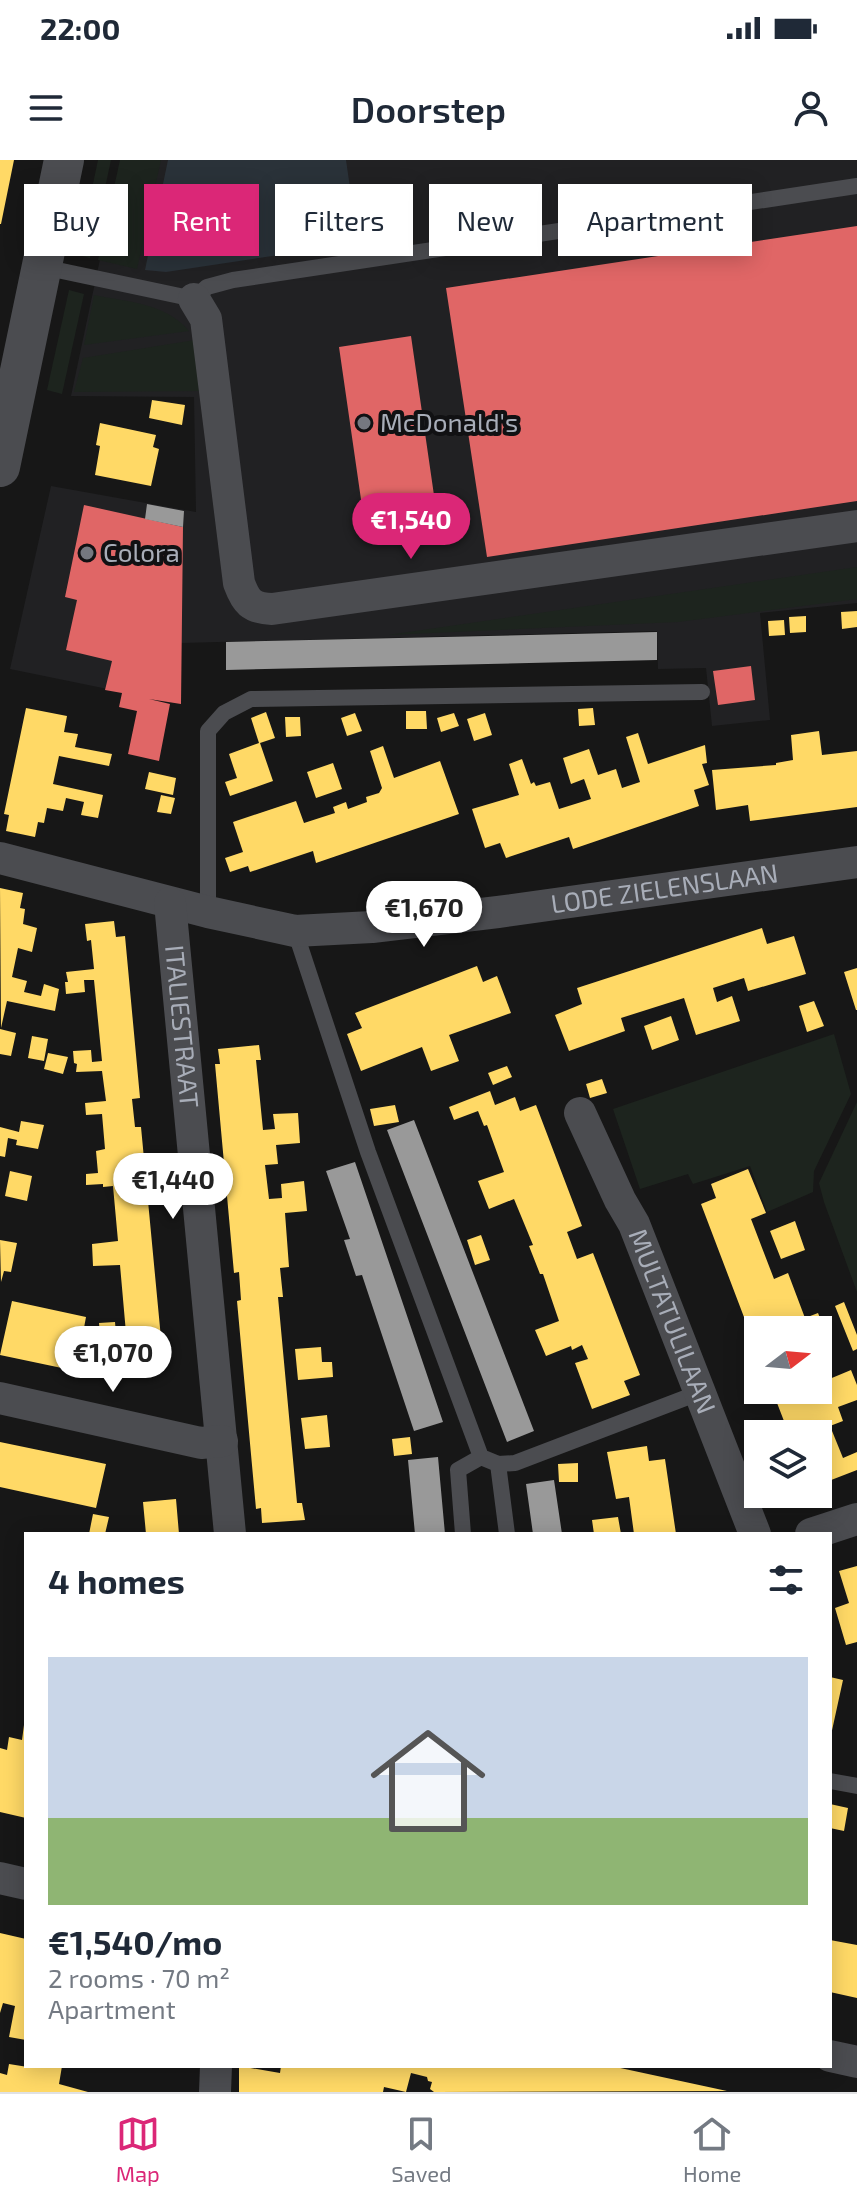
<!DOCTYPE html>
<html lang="en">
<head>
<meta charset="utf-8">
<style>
	body { margin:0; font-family:"Exo 2",sans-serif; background:#f6f6f7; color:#1f2937; height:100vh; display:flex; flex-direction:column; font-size:30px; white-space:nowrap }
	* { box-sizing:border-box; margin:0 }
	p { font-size:26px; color:#747a83 }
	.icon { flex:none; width:44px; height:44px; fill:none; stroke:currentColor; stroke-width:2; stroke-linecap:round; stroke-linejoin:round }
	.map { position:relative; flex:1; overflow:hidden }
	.side { position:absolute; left:24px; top:1372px; width:808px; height:536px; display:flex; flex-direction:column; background:#fff; border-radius:0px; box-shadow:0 4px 20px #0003 }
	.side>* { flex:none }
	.top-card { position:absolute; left:24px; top:24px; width:810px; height:72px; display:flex; gap:16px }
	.needle { width:52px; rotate:74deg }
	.buttons { position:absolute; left:744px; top:1156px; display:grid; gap:16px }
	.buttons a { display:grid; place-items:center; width:88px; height:88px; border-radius:0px; background:#fff; box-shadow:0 4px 20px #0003; font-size:40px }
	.price { position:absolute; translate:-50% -68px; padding:0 18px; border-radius:28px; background:#fff; color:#222; font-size:26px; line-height:52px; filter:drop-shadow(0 2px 4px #0008) }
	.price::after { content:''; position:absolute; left:50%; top:48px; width:24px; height:18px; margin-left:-12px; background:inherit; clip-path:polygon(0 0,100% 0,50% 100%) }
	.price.selected { background:#db2777; color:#fff }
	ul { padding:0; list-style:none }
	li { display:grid; align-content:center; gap:16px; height:424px; padding:0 24px }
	li span { display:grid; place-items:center; height:248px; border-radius:0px; color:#555 }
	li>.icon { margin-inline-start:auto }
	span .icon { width:144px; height:144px; fill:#fffc; stroke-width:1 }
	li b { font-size:34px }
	h2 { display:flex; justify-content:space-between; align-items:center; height:96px; padding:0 24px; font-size:34px }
	.tag { padding:0 28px; border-radius:0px; background:#fff; box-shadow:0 4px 20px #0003; font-size:28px; line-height:72px }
	.tag.selected { background:#db2777; color:#fff }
	.status { display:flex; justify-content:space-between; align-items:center; height:56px; padding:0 40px; background:#fff; direction:ltr }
	.status svg { height:22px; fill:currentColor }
	header { display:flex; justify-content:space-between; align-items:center; height:104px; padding:0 24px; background:#fff; font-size:36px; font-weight:600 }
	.tab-bar { display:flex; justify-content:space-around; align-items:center; height:112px; border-top:2px solid #e0e1e3; background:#fff; font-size:22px; color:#747a83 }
	.tab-bar a { display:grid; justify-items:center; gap:4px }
	.tab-bar .selected { color:#db2777 }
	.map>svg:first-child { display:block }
	.built { fill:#212123 }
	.green { fill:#1d241e }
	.water { fill:#2a3239 }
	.homes { fill:#ffd966 }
	.shops { fill:#e06666 }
	.industry { fill:#999 }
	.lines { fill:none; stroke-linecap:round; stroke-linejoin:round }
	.service { stroke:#4b4c50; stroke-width:16 }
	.minor { stroke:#4b4c50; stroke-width:32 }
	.tertiary { stroke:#4b4c50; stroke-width:40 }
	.poi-dot { fill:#757880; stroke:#111113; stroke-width:3 }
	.labels { text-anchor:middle; stroke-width:8; stroke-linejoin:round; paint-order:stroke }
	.poi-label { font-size:26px; fill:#a8adb8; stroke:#111113; text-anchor:start }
	.street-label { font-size:26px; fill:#a8adb8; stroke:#111113 }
</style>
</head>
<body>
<div class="status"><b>22:00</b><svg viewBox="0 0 49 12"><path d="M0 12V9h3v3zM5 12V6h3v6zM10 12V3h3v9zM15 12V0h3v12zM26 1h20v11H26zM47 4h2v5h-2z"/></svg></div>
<header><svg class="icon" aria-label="menu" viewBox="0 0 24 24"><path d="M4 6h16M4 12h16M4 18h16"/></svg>Doorstep<svg class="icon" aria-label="person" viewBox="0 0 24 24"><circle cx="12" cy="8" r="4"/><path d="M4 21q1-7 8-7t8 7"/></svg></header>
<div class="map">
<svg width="857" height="1932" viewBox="0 0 857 1932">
	<rect width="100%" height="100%" fill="#171717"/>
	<path class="built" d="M 121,0 L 857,0 L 857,443 L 760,453 L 770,560 L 712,566 L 706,508 L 658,509 L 657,471 L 181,483 L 181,544 L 10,509 L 51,326 L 196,352 L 194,237 L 71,236 Z"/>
	<path class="green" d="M 98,0 L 111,0 L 90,98 L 78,95 Z
		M 120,0 L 161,0 L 137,109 L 98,100 Z
		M 69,130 L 84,134 L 62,234 L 47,230 Z
		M 94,135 C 128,142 166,143 189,171 L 84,185 Z
		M 195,180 L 198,192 L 199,231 L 74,232 L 83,198 Z
		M 857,407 L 857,439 L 678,462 L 388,475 Z
		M 834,874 L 851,934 L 814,1011 L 813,1032 L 767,1052 L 750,1006 L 693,1024 L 688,1014 L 640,1029 L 613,949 Z
		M 857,942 L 857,1132 L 824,1042 L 819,1023 Z"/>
	<path class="water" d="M 168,0 L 346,0 L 358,83 L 166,112 L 145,110 Z"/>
	<path class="homes" d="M 0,0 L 14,0 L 1,64 L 0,64 Z
		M 152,240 L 185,245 L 182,265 L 149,258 Z
		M 100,263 L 156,275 L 153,287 L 159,289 L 151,326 L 95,315 L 100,286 L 96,285 Z
		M 857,451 L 857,467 L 842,469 L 841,452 Z
		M 806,456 L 806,472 L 790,473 L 789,457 Z
		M 784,460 L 785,475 L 769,476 L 768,461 Z
		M 26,548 L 67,556 L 64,572 L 78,574 L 75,587 L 112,594 L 109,606 L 59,596 L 53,624 L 103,635 L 98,658 L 81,655 L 84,642 L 66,638 L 63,651 L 47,648 L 44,663 L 38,662 L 35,677 L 6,671 L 9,655 L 4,654 Z
		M 593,548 L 595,565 L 579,566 L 578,549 Z
		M 406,551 L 426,551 L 427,569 L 406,569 Z
		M 266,552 L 275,578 L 260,583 L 273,621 L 230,636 L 225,622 L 237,618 L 229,594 L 259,583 L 251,558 Z
		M 355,553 L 362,571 L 347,576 L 341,558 Z
		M 454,553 L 459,566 L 441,572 L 437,558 Z
		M 485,553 L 492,575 L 474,581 L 467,559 Z
		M 285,557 L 300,557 L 301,576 L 286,577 Z
		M 819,571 L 822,595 L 857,591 L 857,647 L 750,661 L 748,645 L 716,650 L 712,610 L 776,605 L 776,603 L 793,600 L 791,575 Z
		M 638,573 L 648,604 L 705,585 L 707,603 L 702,604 L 709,625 L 694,630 L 699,646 L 573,689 L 569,677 L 506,698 L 500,683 L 485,688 L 472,649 L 519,635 L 509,604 L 522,599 L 531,624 L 534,622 L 536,626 L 550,622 L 559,649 L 591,639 L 584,619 L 571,624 L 563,598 L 589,589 L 598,615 L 616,609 L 622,628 L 640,622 L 626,577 Z
		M 383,586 L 394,618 L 440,601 L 459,654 L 316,703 L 313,691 L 250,712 L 248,706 L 230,712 L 225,698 L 243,692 L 233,662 L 296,641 L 304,663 L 335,653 L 333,647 L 346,642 L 348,649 L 367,642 L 366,637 L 379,633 L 382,628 L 370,591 Z
		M 333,603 L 342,629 L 316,638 L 307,612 Z
		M 149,612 L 176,618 L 173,635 L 145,629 Z
		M 161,635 L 175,638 L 171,654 L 157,652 Z
		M 0,728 L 23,733 L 20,748 L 25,749 L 23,764 L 37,768 L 32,792 L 18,788 L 12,817 L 27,821 L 24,832 L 41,836 L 44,824 L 59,829 L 55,851 L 7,841 L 1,868 Z
		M 114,761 L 116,777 L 125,776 L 140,938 L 132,939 L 135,967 L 141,967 L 164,1210 L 131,1213 L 129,1194 L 117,1195 L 116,1186 L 101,1187 L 99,1163 L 115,1162 L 116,1174 L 126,1173 L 120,1105 L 93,1106 L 92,1084 L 118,1081 L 113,1026 L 103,1027 L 103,1024 L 86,1025 L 86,1014 L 98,1013 L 96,991 L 105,989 L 102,954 L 86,955 L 85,943 L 106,941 L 102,911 L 76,912 L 77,904 L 74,903 L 73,891 L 91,890 L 92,902 L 102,901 L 94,820 L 84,820 L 85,832 L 66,834 L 65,822 L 68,822 L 66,812 L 94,809 L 91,780 L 87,781 L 85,764 Z
		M 762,768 L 767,784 L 794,776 L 806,814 L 748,831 L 744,818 L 713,828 L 717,842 L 732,836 L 740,861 L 696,875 L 684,838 L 621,858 L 625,871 L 569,891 L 555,855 L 582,844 L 577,828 Z
		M 477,806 L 483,822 L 497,816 L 511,853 L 449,875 L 459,901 L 431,911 L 422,887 L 361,911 L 347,874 L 362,868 L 355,853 Z
		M 857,808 L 857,850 L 856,850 L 844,812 Z
		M 814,841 L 824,866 L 807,872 L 799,846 Z
		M 671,856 L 679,880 L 652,890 L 644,866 Z
		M 0,869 L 16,873 L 11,896 L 0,894 Z
		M 32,876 L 48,879 L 44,901 L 28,898 Z
		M 259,885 L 261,900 L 256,900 L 263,970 L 275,969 L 273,954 L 298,953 L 300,983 L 276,985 L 278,1004 L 265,1005 L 269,1039 L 282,1038 L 281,1024 L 304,1021 L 307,1051 L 285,1053 L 289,1107 L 280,1108 L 283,1137 L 278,1137 L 297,1343 L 302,1343 L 305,1360 L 262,1363 L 261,1348 L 256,1349 L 237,1141 L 241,1140 L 239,1112 L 234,1113 L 215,904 L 220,904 L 218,889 Z
		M 48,893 L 68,897 L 63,914 L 44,909 Z
		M 507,906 L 512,917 L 493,925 L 488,913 Z
		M 602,919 L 607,933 L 590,938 L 586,924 Z
		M 490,931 L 495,945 L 515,937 L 520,951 L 536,945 L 582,1066 L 567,1072 L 577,1099 L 593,1093 L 640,1215 L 624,1221 L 630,1235 L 592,1249 L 575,1203 L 588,1199 L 582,1185 L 572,1190 L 571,1186 L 546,1196 L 535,1170 L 559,1161 L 543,1114 L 540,1114 L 529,1086 L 533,1085 L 514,1039 L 489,1049 L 478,1021 L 504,1012 L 487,965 L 484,966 L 478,951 L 454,960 L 449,947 Z
		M 395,945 L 399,962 L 374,966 L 370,949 Z
		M 21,961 L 44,965 L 38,989 L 16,985 L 17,980 L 8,978 L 5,997 L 0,996 L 0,967 L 19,972 Z
		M 748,1009 L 766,1053 L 751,1059 L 774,1119 L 788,1113 L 805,1158 L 818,1153 L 824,1168 L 819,1170 L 767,1170 L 763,1159 L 747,1165 L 701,1044 L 716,1038 L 711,1024 Z
		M 10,1011 L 32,1016 L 27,1041 L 5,1036 Z
		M 795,1061 L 805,1090 L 781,1099 L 770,1071 Z
		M 481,1075 L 490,1100 L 475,1105 L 467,1080 Z
		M 0,1080 L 17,1083 L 11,1112 L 4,1111 L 1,1122 Z
		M 12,1141 L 86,1157 L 76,1211 L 0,1195 Z
		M 844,1142 L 857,1175 L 857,1189 L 853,1191 L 835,1146 Z
		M 321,1187 L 322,1202 L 332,1202 L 333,1217 L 298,1220 L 295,1189 Z
		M 851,1210 L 857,1225 L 857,1240 L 838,1247 L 843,1261 L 830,1266 L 843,1298 L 857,1292 L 857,1310 L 826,1322 L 820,1307 L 818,1308 L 818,1274 L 789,1274 L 772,1230 L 817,1230 L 820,1237 L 832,1233 L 827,1220 Z
		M 327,1255 L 330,1287 L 305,1289 L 301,1258 Z
		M 410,1277 L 412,1294 L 394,1296 L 392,1279 Z
		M 0,1282 L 106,1304 L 96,1348 L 0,1327 Z
		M 647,1286 L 649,1301 L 665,1299 L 676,1374 L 634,1374 L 629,1337 L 616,1339 L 607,1292 Z
		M 578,1303 L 578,1322 L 559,1322 L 558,1304 Z
		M 176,1339 L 179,1374 L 146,1374 L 143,1342 Z
		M 93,1354 L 109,1357 L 105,1374 L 89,1374 Z
		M 618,1357 L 621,1374 L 594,1374 L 592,1360 Z
		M 857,1406 L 857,1482 L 846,1485 L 835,1448 L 849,1443 L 839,1411 Z
		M 830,1517 L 843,1520 L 831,1575 L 830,1574 Z
		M 24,1565 L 26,1565 L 26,1658 L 0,1652 L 0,1588 L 7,1590 L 9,1577 L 22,1580 Z
		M 830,1644 L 848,1648 L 844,1671 L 830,1668 Z
		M 0,1773 L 26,1779 L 26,1880 L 9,1877 L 15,1846 L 3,1843 L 0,1853 Z
		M 830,1780 L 857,1785 L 857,1838 L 830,1832 Z
		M 9,1904 L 34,1908 L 34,1906 L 62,1906 L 59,1924 L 88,1932 L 0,1932 L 0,1913 L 7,1915 Z
		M 239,1906 L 280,1913 L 281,1906 L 611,1906 L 727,1931 L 434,1932 L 430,1929 L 432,1922 L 428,1921 L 427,1917 L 411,1913 L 406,1932 L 384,1927 L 383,1932 L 239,1932 Z"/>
	<path class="shops" d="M 857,66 L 857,341 L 487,397 L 446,128 Z
		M 411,176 L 437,356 L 365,367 L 339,187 Z
		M 84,345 L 183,367 L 181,544 L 149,539 L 170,544 L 159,601 L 128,594 L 137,551 L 119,547 L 122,533 L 105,530 L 112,501 L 66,490 L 77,440 L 65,437 Z
		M 751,506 L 755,540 L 718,545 L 713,511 Z"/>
	<path class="industry" d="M 147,344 L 184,351 L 183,367 L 145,359 Z
		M 657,472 L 657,500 L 226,510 L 226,482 Z
		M 414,960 L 534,1271 L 507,1282 L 387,970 Z
		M 355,1002 L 443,1262 L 414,1271 L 362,1115 L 356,1116 L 344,1080 L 350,1079 L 326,1011 Z
		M 438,1297 L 445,1374 L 415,1374 L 408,1300 Z
		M 554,1320 L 562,1374 L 533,1374 L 526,1324 Z"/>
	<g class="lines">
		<path class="service" d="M 43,107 L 194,139 L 207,127 L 233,120 L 857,26
			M 208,752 L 208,571 L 224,553 L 251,539 L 702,532
			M 295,771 L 368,992 L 481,1297 L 498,1304 L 515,1303 L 701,1232
			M 498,1304 L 507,1374
			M 463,1374 L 458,1310 L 481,1297
			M 830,1621 L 857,1626"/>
		<g class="minor">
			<path d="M 194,139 L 206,159 L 239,423 C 246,442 251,448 272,449 L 857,366"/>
			<path id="s1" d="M 0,698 L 208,752 L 295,771 L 372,767 L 498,752 L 857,702"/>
			<path id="s2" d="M 170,743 L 230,1374"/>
			<path id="s3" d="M 580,953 L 620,1040 L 634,1064 L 755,1374"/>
			<path d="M 0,1238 L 201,1283 L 222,1281"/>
			<path d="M 811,1374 L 857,1359"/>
			<path d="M 0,1718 L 26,1724"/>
			<path d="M 830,1896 L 857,1902"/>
			<path d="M 215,1932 L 216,1906"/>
		</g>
		<path class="tertiary" d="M 0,307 L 64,0"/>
	</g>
	<g class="poi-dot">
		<circle cx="364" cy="263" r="8"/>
		<circle cx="87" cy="393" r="8"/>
	</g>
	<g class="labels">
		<g class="poi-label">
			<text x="380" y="272">McDonald's</text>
			<text x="103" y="402">Colora</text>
		</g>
		<g class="street-label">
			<text dy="9" stroke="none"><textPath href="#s1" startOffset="676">LODE ZIELENSLAAN</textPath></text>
			<text dy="9" stroke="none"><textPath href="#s2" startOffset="124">ITALIESTRAAT</textPath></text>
			<text dy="9" stroke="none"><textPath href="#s3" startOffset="228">MULTATULILAAN</textPath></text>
		</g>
	</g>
</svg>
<div class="buttons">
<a><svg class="needle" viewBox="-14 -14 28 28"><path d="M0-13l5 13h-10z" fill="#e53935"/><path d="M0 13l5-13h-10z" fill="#747a83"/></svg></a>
<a><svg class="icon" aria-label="layers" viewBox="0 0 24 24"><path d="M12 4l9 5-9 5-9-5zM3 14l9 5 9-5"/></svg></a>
</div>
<b class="price selected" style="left:411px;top:401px">€1,540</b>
<b class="price" style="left:424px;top:789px">€1,670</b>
<b class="price" style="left:173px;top:1061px">€1,440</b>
<b class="price" style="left:113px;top:1234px">€1,070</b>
<div class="top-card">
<a class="tag">Buy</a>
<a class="tag selected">Rent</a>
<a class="tag">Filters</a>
<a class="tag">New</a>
<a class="tag">Apartment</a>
</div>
<section class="side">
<h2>4 homes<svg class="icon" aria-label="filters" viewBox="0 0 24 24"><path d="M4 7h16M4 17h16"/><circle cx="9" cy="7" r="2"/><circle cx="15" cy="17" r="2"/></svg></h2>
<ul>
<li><span style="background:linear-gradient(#c9d6e8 65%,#8fb573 0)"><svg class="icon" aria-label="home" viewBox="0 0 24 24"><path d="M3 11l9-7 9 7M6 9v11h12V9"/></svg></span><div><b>€1,540/mo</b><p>2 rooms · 70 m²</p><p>Apartment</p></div></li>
</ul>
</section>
</div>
<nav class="tab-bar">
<a class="selected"><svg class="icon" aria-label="map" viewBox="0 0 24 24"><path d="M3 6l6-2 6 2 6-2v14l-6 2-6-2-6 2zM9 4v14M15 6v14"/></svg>Map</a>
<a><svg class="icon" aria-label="saved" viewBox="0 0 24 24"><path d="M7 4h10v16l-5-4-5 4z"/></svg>Saved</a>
<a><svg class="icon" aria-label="home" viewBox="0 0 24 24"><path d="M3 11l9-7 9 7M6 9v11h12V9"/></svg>Home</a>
</nav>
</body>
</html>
